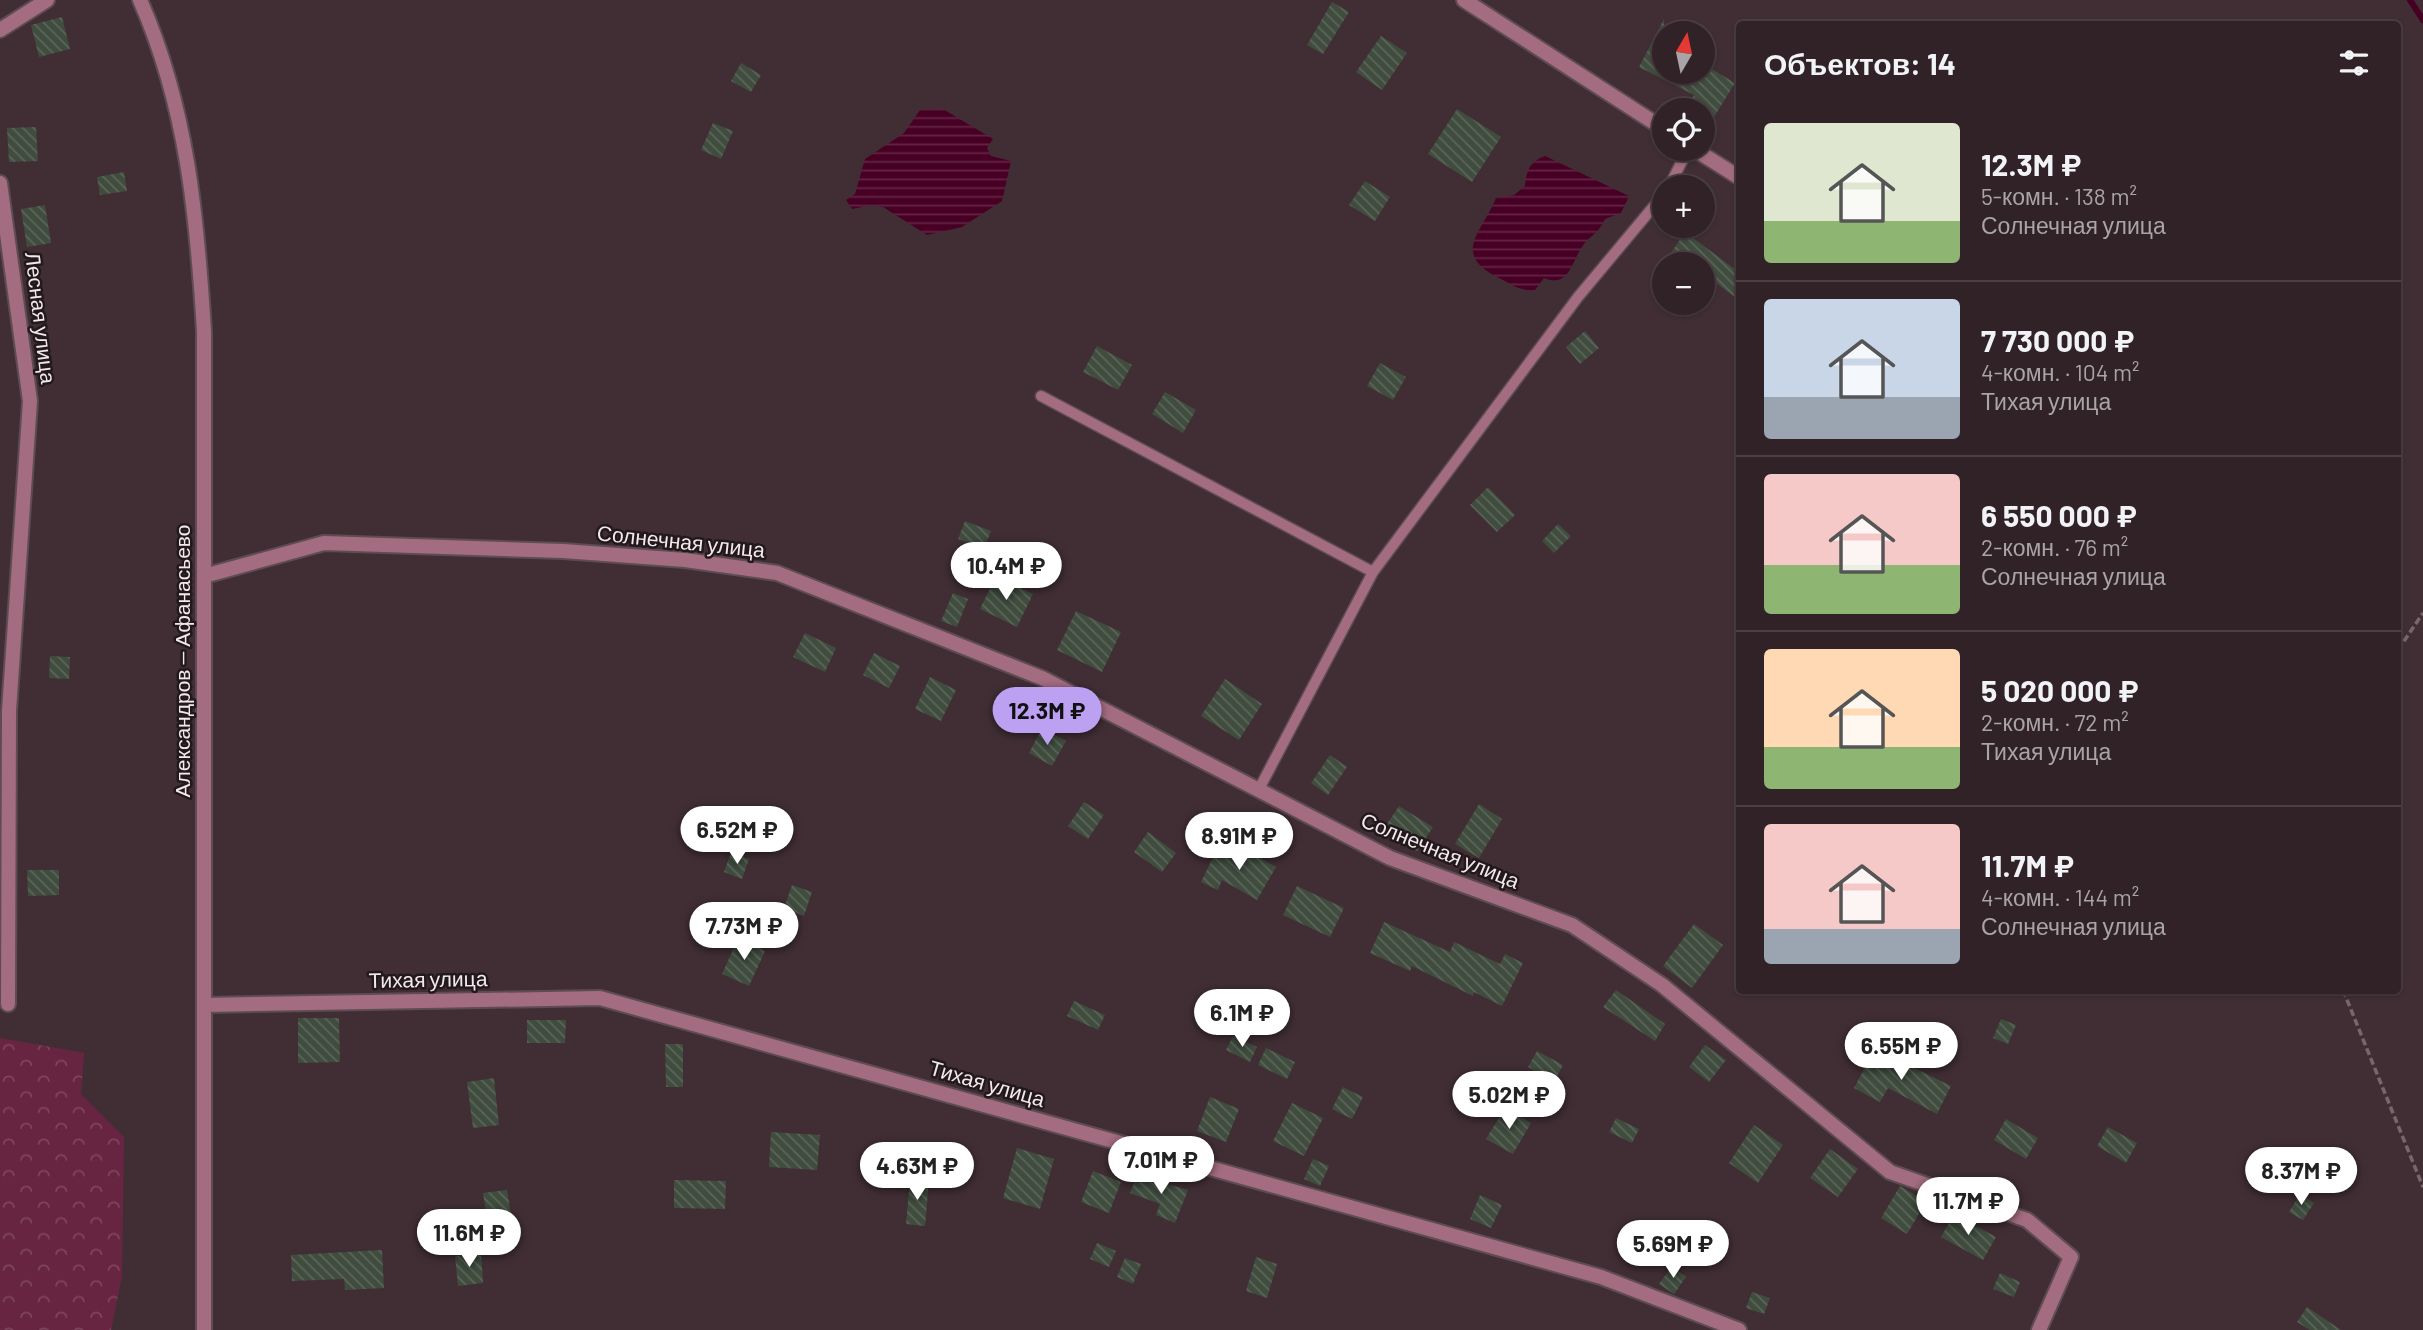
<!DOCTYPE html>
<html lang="ru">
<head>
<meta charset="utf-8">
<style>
	body { margin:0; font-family:Barlow,sans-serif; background:#3c2f33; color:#f1f3f6; height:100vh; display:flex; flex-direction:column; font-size:26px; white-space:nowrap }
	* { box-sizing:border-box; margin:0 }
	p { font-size:23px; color:#a8a4a7 }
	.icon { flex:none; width:38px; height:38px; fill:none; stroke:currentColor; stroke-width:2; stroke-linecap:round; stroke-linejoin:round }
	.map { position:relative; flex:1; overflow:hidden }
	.panel { position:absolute; left:1736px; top:21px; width:665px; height:973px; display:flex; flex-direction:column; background:#302227; border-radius:7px; box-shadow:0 2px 5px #0004,0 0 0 2px #4b3f44 }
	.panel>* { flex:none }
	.needle { width:46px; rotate:9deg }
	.buttons { position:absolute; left:1652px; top:21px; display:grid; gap:14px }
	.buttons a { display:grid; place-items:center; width:63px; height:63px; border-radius:50%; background:#302227; box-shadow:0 2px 5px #0004,0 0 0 2px #4b3f44; font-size:35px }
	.price { position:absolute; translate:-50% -60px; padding:0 16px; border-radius:24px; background:#fff; color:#222; font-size:23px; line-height:46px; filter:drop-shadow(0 2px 4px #0008) }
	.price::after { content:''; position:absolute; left:50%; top:42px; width:21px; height:16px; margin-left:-10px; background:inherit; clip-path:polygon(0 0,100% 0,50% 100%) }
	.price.on { background:#bca0f2; color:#111 }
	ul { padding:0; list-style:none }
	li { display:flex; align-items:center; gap:21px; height:175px; padding:0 28px }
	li+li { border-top:2px solid #4b3f44 }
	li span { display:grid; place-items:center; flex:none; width:196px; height:140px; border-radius:7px; color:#555 }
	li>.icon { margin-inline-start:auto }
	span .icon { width:84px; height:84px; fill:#fffc; stroke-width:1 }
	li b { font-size:30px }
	h2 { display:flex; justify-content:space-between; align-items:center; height:84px; padding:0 28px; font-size:30px }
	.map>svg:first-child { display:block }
	.forest { fill:url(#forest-crowns) }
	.water { fill:url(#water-rules) }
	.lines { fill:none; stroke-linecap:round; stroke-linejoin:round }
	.stream { stroke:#470024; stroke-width:6 }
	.building { fill:url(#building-back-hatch) }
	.lane-casing { stroke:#5d4c51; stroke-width:13 }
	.street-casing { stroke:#5d4c51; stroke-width:18 }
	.path { stroke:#77676c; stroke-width:3.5; stroke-dasharray:7 3.5; stroke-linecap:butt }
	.lane { stroke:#a46c80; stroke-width:10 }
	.street { stroke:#a46c80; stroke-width:14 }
	.labels { text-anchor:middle; stroke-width:5; stroke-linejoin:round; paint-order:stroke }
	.street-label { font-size:21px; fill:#f4e8ec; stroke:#21191c }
</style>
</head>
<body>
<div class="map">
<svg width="2423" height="1330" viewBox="0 0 2423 1330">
	<defs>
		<pattern id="forest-crowns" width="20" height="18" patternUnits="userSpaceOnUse" patternTransform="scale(1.75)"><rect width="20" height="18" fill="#682542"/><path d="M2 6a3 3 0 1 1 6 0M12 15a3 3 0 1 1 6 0" fill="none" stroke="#7e455d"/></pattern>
		<pattern id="water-rules" width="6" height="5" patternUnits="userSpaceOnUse" patternTransform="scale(1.75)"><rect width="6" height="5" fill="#470024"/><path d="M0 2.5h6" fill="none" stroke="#622544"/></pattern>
		<pattern id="building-back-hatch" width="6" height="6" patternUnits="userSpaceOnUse" patternTransform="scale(1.75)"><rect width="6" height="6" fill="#3f4c3e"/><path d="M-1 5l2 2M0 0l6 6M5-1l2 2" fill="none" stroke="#5b665a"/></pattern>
	</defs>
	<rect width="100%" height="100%" fill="#402e34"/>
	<path class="forest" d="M 0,1038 L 84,1053 L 81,1094 L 124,1137 L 122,1276 L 111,1330 L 0,1330 Z"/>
	<path class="water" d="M 943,109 L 993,139 L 987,148 L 991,156 L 1011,161 L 1002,201 L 962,227 L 927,235 L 883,207 L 871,205 L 852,209 L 846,200 L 855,194 L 865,159 L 904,133 L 920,110 Z
		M 1545,156 L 1629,196 L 1621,213 L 1605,219 C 1597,235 1593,233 1584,244 C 1572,259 1570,289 1544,278 L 1535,290 C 1519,291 1513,285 1499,278 C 1451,254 1481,234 1496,198 L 1514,195 L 1525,186 C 1527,170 1529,162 1545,156 Z"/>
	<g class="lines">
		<path class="stream" d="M 2410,0 L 2423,20"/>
	</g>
	<path class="building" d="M 1332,2 L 1349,12 L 1323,54 L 1307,45 Z
		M 62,17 L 70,49 L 39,57 L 31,25 Z
		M 1664,19 L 1664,72 L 1708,72 L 1710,68 L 1735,83 L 1714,117 L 1689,102 L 1694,95 L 1639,67 Z
		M 1381,36 L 1407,53 L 1382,90 L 1356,72 Z
		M 741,63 L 761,75 L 751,92 L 731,81 Z
		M 1457,109 L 1501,137 L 1472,182 L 1428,154 Z
		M 713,123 L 733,131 L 721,159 L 701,150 Z
		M 36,127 L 38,161 L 9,162 L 7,128 Z
		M 124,172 L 127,191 L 100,195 L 97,177 Z
		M 1365,181 L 1390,197 L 1375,221 L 1349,205 Z
		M 45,205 L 51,243 L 27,247 L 21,209 Z
		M 1685,232 L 1740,273 L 1740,301 L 1703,273 L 1703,264 L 1676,264 L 1667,259 Z
		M 1585,331 L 1599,348 L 1580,364 L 1566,347 Z
		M 1097,346 L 1132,365 L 1118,390 L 1083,372 Z
		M 1380,363 L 1406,377 L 1393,400 L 1367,386 Z
		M 1165,392 L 1196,410 L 1183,433 L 1152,414 Z
		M 1488,487 L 1515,515 L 1497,532 L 1470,505 Z
		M 965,521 L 991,531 L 984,549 L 958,539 Z
		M 1558,524 L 1571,536 L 1554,553 L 1542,541 Z
		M 996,576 L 1033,594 L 1017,627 L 980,609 Z
		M 953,593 L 968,599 L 957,627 L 941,621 Z
		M 1076,611 L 1121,632 L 1102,672 L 1057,650 Z
		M 805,633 L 836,648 L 825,672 L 793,657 Z
		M 874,653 L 900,666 L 889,688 L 863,675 Z
		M 50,656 L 70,657 L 69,679 L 49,678 Z
		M 930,677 L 956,690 L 941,721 L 915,709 Z
		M 1225,679 L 1262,704 L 1239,740 L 1201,716 Z
		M 1042,728 L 1066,741 L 1052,766 L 1029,753 Z
		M 1330,755 L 1347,767 L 1328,795 L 1311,783 Z
		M 1084,802 L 1104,815 L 1088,839 L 1068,826 Z
		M 1479,804 L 1502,819 L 1479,858 L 1455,844 Z
		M 1399,806 L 1433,827 L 1417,851 L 1383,830 Z
		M 1148,832 L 1176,853 L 1162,872 L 1134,852 Z
		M 1219,845 L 1245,857 L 1249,851 L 1276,867 L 1257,900 L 1222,880 L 1218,890 L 1201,882 Z
		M 731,852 L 749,859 L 742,879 L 724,872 Z
		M 27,870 L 59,870 L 59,895 L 28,896 Z
		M 792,885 L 812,892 L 804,916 L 784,908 Z
		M 1297,886 L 1344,908 L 1330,937 L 1283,915 Z
		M 1384,922 L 1450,952 L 1454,942 L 1500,964 L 1505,954 L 1523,963 L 1502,1006 L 1474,992 L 1473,996 L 1412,966 L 1410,971 L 1370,953 Z
		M 1694,924 L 1723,945 L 1692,988 L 1663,966 Z
		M 738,939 L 765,951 L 749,986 L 722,974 Z
		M 1616,990 L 1665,1024 L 1655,1041 L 1603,1007 Z
		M 1074,1001 L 1105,1015 L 1098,1030 L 1067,1016 Z
		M 298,1018 L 339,1018 L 340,1062 L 298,1063 Z
		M 2001,1019 L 2016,1025 L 2008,1044 L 1993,1038 Z
		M 527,1020 L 566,1020 L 565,1043 L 527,1043 Z
		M 1233,1036 L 1257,1047 L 1250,1062 L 1226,1050 Z
		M 665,1044 L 683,1044 L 683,1087 L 666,1087 Z
		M 1705,1045 L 1726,1060 L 1709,1082 L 1689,1067 Z
		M 1266,1048 L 1295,1062 L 1287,1079 L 1258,1065 Z
		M 1875,1049 L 1951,1086 L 1937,1114 L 1888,1088 L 1880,1102 L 1854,1088 Z
		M 1537,1051 L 1563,1065 L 1554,1082 L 1528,1067 Z
		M 494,1078 L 499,1125 L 473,1128 L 467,1082 Z
		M 1343,1087 L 1363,1097 L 1352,1119 L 1332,1109 Z
		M 1210,1097 L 1239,1109 L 1226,1142 L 1197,1131 Z
		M 1292,1103 L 1323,1118 L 1304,1156 L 1273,1141 Z
		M 1505,1108 L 1531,1123 L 1513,1154 L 1486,1139 Z
		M 1616,1118 L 1639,1129 L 1632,1143 L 1609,1132 Z
		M 2006,1119 L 2038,1138 L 2026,1159 L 1994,1140 Z
		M 1754,1125 L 1783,1145 L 1758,1183 L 1729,1163 Z
		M 2108,1127 L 2137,1143 L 2126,1163 L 2097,1146 Z
		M 771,1132 L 820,1135 L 817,1170 L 769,1167 Z
		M 1017,1148 L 1054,1159 L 1040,1209 L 1003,1198 Z
		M 1830,1149 L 1858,1169 L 1838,1197 L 1810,1178 Z
		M 1313,1159 L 1329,1166 L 1320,1186 L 1304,1179 Z
		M 1093,1171 L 1121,1182 L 1109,1213 L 1081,1202 Z
		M 1137,1175 L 1188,1190 L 1175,1223 L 1156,1215 L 1160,1204 L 1130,1193 Z
		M 910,1179 L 929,1181 L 925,1226 L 906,1224 Z
		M 674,1180 L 726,1181 L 725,1209 L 674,1208 Z
		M 1900,1186 L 1926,1202 L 1907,1234 L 1881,1218 Z
		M 507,1190 L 511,1215 L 487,1218 L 483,1193 Z
		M 2300,1194 L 2314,1203 L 2303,1220 L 2289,1212 Z
		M 1480,1195 L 1502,1205 L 1491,1228 L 1470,1219 Z
		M 1954,1214 L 1996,1237 L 1983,1260 L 1941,1237 Z
		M 1097,1243 L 1116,1251 L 1109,1267 L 1090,1259 Z
		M 382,1250 L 384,1288 L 345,1290 L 344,1279 L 292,1281 L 291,1255 Z
		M 481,1253 L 483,1283 L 458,1286 L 455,1256 Z
		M 1256,1257 L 1277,1264 L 1267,1298 L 1246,1291 Z
		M 1125,1258 L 1141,1264 L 1133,1284 L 1117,1277 Z
		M 1672,1266 L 1686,1277 L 1674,1294 L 1659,1284 Z
		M 2000,1273 L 2020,1282 L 2014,1297 L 1993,1289 Z
		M 1752,1292 L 1770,1298 L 1764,1314 L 1746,1308 Z
		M 2307,1307 L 2341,1330 L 2310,1330 L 2297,1322 Z"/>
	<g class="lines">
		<defs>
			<path id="lane" d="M 1669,187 L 1688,149
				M 1041,396 L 1373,572
				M 1258,791 L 1373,572 L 1578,297 L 1664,194"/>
			<path id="street" d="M 140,0 C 187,107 197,216 204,331 L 204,1330
				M 1464,0 L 1664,129
				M 0,30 L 47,0
				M 1694,149 L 1740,178
				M 0,183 L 30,401 L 9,711 L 8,1004
				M 204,576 L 324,543 L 563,551 L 685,560 L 777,573 L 1042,678 L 1390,858 L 1572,925 L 1662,985 L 1890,1172 L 2027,1220 L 2071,1257 L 2039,1330
				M 204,1005 L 600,998 L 1601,1277 L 1739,1330"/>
		</defs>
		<use href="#lane" class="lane-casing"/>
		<use href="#street" class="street-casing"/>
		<path class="path" d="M 2398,650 L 2423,613
			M 2343,990 L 2423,1187"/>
		<use href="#lane" class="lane"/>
		<use href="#street" class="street"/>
	</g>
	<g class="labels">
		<g class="street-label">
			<text transform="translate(40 318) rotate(83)" y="7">Лесная улица</text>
			<text transform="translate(681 542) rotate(6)" y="7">Солнечная улица</text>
			<text transform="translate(183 661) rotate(-90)" y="7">Александров — Афанасьево</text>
			<text transform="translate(1440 851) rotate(22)" y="7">Солнечная улица</text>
			<text transform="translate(428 980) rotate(-1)" y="7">Тихая улица</text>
			<text transform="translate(987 1084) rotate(16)" y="7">Тихая улица</text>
		</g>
	</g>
</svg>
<div class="buttons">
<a><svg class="needle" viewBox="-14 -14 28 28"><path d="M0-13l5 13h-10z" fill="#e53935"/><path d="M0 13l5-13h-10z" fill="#a8a4a7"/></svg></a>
<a><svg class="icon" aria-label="locate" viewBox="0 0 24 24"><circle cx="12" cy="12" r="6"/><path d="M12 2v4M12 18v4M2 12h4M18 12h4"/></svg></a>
<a>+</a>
<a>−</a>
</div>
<b class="price" style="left:1006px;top:602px">10.4M ₽</b>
<b class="price on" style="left:1047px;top:747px">12.3M ₽</b>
<b class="price" style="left:737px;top:866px">6.52M ₽</b>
<b class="price" style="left:1239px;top:872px">8.91M ₽</b>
<b class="price" style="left:744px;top:962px">7.73M ₽</b>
<b class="price" style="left:1242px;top:1049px">6.1M ₽</b>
<b class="price" style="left:1901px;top:1082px">6.55M ₽</b>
<b class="price" style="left:1509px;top:1131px">5.02M ₽</b>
<b class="price" style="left:1161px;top:1196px">7.01M ₽</b>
<b class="price" style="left:917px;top:1202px">4.63M ₽</b>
<b class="price" style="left:2301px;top:1207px">8.37M ₽</b>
<b class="price" style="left:1968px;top:1237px">11.7M ₽</b>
<b class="price" style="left:469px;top:1269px">11.6M ₽</b>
<b class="price" style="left:1673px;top:1280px">5.69M ₽</b>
<section class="panel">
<h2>Объектов: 14<svg class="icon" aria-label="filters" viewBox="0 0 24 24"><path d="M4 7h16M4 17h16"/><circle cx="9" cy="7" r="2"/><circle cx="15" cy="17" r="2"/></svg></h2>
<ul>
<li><span style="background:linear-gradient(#dfe7d0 70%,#8fb573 0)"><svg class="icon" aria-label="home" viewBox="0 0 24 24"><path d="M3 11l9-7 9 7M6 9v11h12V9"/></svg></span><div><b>12.3M ₽</b><p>5-комн. · 138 m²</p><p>Солнечная улица</p></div></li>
<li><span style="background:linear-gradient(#c9d6e8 70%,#9aa5b1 0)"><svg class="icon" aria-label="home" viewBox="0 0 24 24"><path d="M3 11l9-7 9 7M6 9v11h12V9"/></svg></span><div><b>7 730 000 ₽</b><p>4-комн. · 104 m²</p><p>Тихая улица</p></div></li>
<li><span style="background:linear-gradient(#f6c9c9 65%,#8fb573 0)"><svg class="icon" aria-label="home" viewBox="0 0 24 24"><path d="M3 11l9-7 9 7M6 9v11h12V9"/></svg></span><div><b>6 550 000 ₽</b><p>2-комн. · 76 m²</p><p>Солнечная улица</p></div></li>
<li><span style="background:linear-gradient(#ffd9b3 70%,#8fb573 0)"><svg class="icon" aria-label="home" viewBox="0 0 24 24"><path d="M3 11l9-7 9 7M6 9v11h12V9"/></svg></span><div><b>5 020 000 ₽</b><p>2-комн. · 72 m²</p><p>Тихая улица</p></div></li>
<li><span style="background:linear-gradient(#f6c9c9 75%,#9aa5b1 0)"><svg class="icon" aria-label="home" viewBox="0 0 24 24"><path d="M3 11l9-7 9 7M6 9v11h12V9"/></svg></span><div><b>11.7M ₽</b><p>4-комн. · 144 m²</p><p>Солнечная улица</p></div></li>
</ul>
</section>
</div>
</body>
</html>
